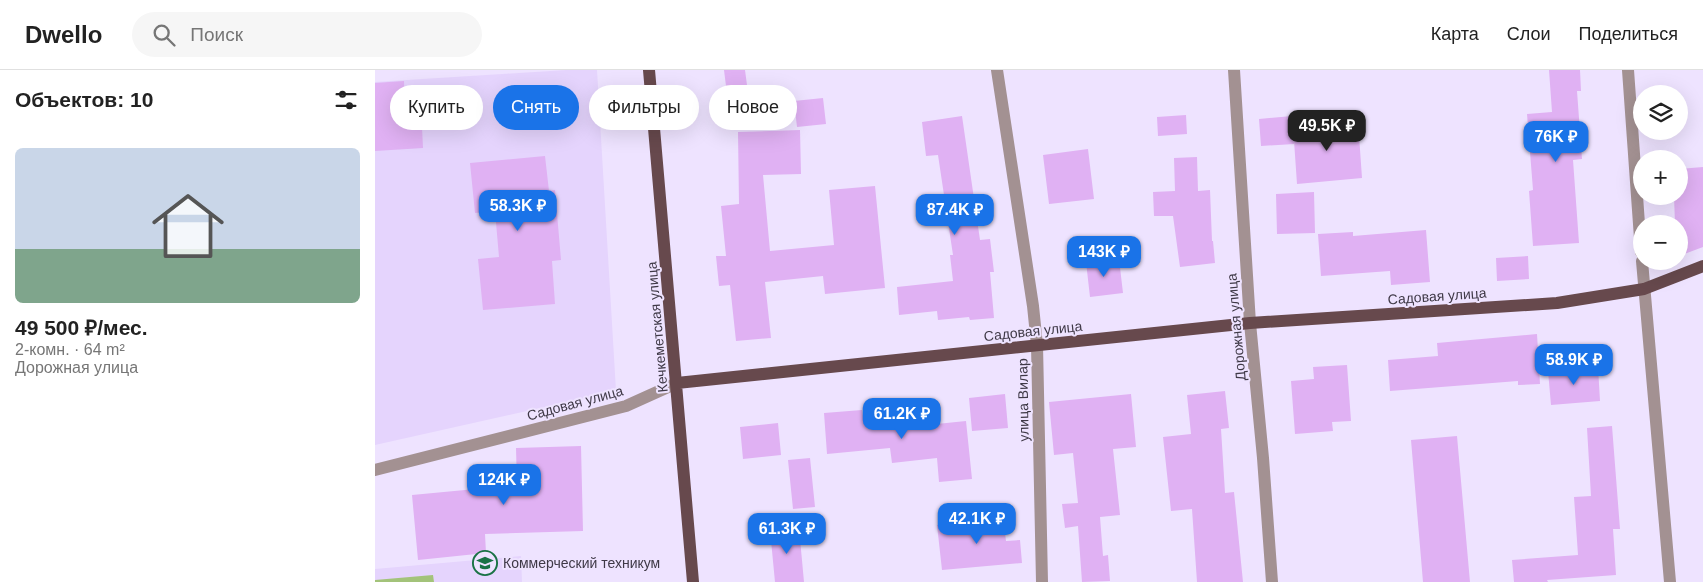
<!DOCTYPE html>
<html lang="ru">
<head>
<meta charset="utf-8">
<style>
	body { margin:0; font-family:Arial,sans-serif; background:#f6f6f6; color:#222; height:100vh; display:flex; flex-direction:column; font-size:19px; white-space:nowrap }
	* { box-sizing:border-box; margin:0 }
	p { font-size:16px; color:#767676 }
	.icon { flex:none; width:28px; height:28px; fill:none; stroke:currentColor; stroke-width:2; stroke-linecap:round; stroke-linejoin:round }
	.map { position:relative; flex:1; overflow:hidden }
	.side { display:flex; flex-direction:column; background:#fff; width:375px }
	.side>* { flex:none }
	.guide { position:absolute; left:15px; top:15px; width:475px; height:45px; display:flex; gap:10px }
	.buttons { position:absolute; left:1258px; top:15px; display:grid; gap:10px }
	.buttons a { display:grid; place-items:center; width:55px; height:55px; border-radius:50%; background:#fff; box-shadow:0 5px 20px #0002; font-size:25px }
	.price { position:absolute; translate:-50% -42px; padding:0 11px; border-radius:10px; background:#1a73e8; color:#fff; font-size:16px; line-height:32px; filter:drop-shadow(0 1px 2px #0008) }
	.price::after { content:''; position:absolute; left:50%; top:30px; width:15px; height:11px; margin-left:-8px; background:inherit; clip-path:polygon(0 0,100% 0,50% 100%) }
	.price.selected { background:#222; color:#fff }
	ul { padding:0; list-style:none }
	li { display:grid; align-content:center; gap:10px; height:265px; padding:0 15px }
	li+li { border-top:1px solid #e0e0e0 }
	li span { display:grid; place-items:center; height:155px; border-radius:8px; color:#555 }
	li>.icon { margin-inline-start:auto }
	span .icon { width:90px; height:90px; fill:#fffc; stroke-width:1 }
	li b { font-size:21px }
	h2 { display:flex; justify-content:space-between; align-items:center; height:60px; padding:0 15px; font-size:21px }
	.pill { padding:0 18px; border-radius:22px; background:#fff; box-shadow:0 5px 20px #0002; font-size:18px; line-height:45px }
	.pill.selected { background:#1a73e8; color:#fff }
	header { display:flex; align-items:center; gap:30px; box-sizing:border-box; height:70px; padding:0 25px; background:#fff; border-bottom:1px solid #e0e0e0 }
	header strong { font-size:24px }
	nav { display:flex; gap:28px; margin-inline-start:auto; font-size:18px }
	.search { width:350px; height:45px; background:#f6f6f6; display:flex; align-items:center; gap:12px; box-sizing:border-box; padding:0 18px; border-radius:28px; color:#767676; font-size:19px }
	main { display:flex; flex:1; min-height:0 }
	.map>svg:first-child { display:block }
	.built { fill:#e5d4fd }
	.green { fill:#a3c37a }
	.building { fill:#e0b1f3 }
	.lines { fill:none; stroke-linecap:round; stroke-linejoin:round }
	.minor { stroke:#a39192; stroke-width:12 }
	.major { stroke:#67494d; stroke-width:12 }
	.labels { text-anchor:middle; stroke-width:4; stroke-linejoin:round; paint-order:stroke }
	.street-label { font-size:14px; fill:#3f3947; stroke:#eee3ff }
	.poi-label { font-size:14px; fill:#3f3947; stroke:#eee3ff; text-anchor:start }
</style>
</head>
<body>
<header>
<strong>Dwello</strong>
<div class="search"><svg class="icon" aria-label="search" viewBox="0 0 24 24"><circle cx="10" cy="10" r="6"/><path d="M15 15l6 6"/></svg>Поиск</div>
<nav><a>Карта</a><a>Слои</a><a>Поделиться</a></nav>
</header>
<main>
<section class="side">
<h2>Объектов: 10<svg class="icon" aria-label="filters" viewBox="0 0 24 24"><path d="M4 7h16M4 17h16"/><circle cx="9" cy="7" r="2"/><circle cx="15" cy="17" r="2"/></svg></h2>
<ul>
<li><span style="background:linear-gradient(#c9d6e8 65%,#7fa58c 0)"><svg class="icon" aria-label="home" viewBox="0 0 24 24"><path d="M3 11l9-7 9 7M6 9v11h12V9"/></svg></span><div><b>49 500 ₽/мес.</b><p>2-комн. · 64 m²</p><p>Дорожная улица</p></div></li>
</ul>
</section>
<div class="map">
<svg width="1328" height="512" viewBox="0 0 1328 512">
	<rect width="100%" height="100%" fill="#eee3ff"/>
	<path class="built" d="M 191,0 L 222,0 L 241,321 L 0,375 L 0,12 Z
		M 146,486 L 147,512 L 0,512 L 0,499 Z"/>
	<path class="green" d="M 58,505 L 59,512 L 0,512 L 0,510 Z"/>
	<path class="building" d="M 349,0 L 370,0 L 377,53 L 356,56 Z
		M 1174,0 L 1205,0 L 1206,21 L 1202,21 L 1207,89 L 1198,90 L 1204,173 L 1158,176 L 1154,121 L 1158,120 L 1152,44 L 1177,42 Z
		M 29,11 L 30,37 L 46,36 L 48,78 L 0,81 L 0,13 Z
		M 448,28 L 451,54 L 422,57 L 419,31 Z
		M 811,45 L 812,64 L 783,66 L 782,47 Z
		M 587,46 L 605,170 L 615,169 L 619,202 L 615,202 L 619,248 L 595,250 L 594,247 L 563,250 L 562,241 L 524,245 L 522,217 L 578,211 L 575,185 L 578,185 L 563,85 L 551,86 L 547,52 Z
		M 917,46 L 919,74 L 886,76 L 884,49 Z
		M 983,51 L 987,108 L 922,114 L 918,56 Z
		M 425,60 L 426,104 L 388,105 L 395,181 L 459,175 L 454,120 L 500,116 L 510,218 L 450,224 L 448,206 L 390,212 L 396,268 L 361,271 L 355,215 L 344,216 L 341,186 L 351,186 L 346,136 L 364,134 L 363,62 Z
		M 713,79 L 719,129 L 674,134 L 668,85 Z
		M 170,86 L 174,121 L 180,120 L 186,190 L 177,191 L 180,234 L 108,240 L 103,189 L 124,187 L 120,141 L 100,143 L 95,93 Z
		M 822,87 L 823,121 L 835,120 L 837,171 L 838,171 L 840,193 L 805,197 L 798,146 L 779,146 L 778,122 L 800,121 L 799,88 Z
		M 1328,97 L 1328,177 L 1304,186 L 1304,154 L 1300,154 L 1299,126 L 1304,126 L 1304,99 Z
		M 939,122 L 940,163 L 902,164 L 901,124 Z
		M 1051,160 L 1055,212 L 1016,215 L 1015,201 L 946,206 L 943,164 L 978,162 L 978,166 Z
		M 1153,186 L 1154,209 L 1122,211 L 1121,188 Z
		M 744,189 L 748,223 L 715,227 L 711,192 Z
		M 1162,264 L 1165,314 L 1143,315 L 1143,311 L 1015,321 L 1013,290 L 1063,286 L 1062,273 Z
		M 972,295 L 976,351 L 957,352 L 958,361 L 920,364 L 916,311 L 939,309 L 938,297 Z
		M 1223,297 L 1225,331 L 1176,335 L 1173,301 Z
		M 850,321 L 854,358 L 846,359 L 850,423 L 859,422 L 868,512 L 822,512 L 817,439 L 796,441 L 788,367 L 816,364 L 812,325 Z
		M 630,324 L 633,358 L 597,361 L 594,328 Z
		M 756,324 L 761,377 L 738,379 L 745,445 L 725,447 L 728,486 L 733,485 L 735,511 L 707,512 L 703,456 L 690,458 L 687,434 L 703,433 L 698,383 L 679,385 L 674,332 Z
		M 487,340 L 488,346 L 541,340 L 542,356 L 591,351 L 597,409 L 564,412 L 562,388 L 517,393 L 515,378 L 452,384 L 449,343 Z
		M 403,353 L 406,385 L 368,389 L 365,357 Z
		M 1237,356 L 1245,459 L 1238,459 L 1241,505 L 1172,510 L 1173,512 L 1139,512 L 1137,490 L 1203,485 L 1199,427 L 1216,426 L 1212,358 Z
		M 1082,366 L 1095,512 L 1048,512 L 1036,370 Z
		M 206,376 L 208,461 L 110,464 L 111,483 L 43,490 L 37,425 L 142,415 L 141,378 Z
		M 435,388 L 440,437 L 418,439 L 413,390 Z
		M 628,448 L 631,471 L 645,470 L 647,493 L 567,500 L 562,455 Z
		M 424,458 L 429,512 L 400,512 L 395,460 Z"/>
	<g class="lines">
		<path class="minor" d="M 622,0 L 658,236 L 662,275 L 667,512
			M 859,0 L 875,253 L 888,388 L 897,512
			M 1253,0 L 1266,182
			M 1267,191 L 1295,512
			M 0,400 L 251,336 L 302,313"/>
		<path class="major" d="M 274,0 L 318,512
			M 302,313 L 875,253 L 1182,233 L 1269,219 L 1328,196"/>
	</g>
	<defs>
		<symbol id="university-ring" viewBox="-11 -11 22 22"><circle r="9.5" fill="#eee3ff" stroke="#1a7245" stroke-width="1.5"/><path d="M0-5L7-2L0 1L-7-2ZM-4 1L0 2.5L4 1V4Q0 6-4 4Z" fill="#1a7245"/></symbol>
	</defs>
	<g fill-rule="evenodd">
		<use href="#university-ring" x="96" y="479" width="28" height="28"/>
	</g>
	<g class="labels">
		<g class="street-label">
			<text transform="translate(1062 226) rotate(-4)" y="5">Садовая улица</text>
			<text transform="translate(282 257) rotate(-95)" y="5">Кечкеметская улица</text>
			<text transform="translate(861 257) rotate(-95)" y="5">Дорожная улица</text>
			<text transform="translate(658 261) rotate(-6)" y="5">Садовая улица</text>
			<text transform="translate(648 330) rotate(-91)" y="5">улица Вилар</text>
			<text transform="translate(200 333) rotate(-15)" y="5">Садовая улица</text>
		</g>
		<g class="poi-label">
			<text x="128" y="498">Коммерческий техникум</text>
		</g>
	</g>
</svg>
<div class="buttons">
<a><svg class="icon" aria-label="layers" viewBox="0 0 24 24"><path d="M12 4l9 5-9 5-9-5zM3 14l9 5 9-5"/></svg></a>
<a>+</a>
<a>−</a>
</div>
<b class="price selected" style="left:952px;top:82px">49.5K ₽</b>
<b class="price" style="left:1181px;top:93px">76K ₽</b>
<b class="price" style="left:143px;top:162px">58.3K ₽</b>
<b class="price" style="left:580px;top:166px">87.4K ₽</b>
<b class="price" style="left:729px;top:208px">143K ₽</b>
<b class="price" style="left:1199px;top:316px">58.9K ₽</b>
<b class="price" style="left:527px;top:370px">61.2K ₽</b>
<b class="price" style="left:129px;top:436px">124K ₽</b>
<b class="price" style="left:602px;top:475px">42.1K ₽</b>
<b class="price" style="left:412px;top:485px">61.3K ₽</b>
<div class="guide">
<a class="pill">Купить</a>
<a class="pill selected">Снять</a>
<a class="pill">Фильтры</a>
<a class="pill">Новое</a>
</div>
</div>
</main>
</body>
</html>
